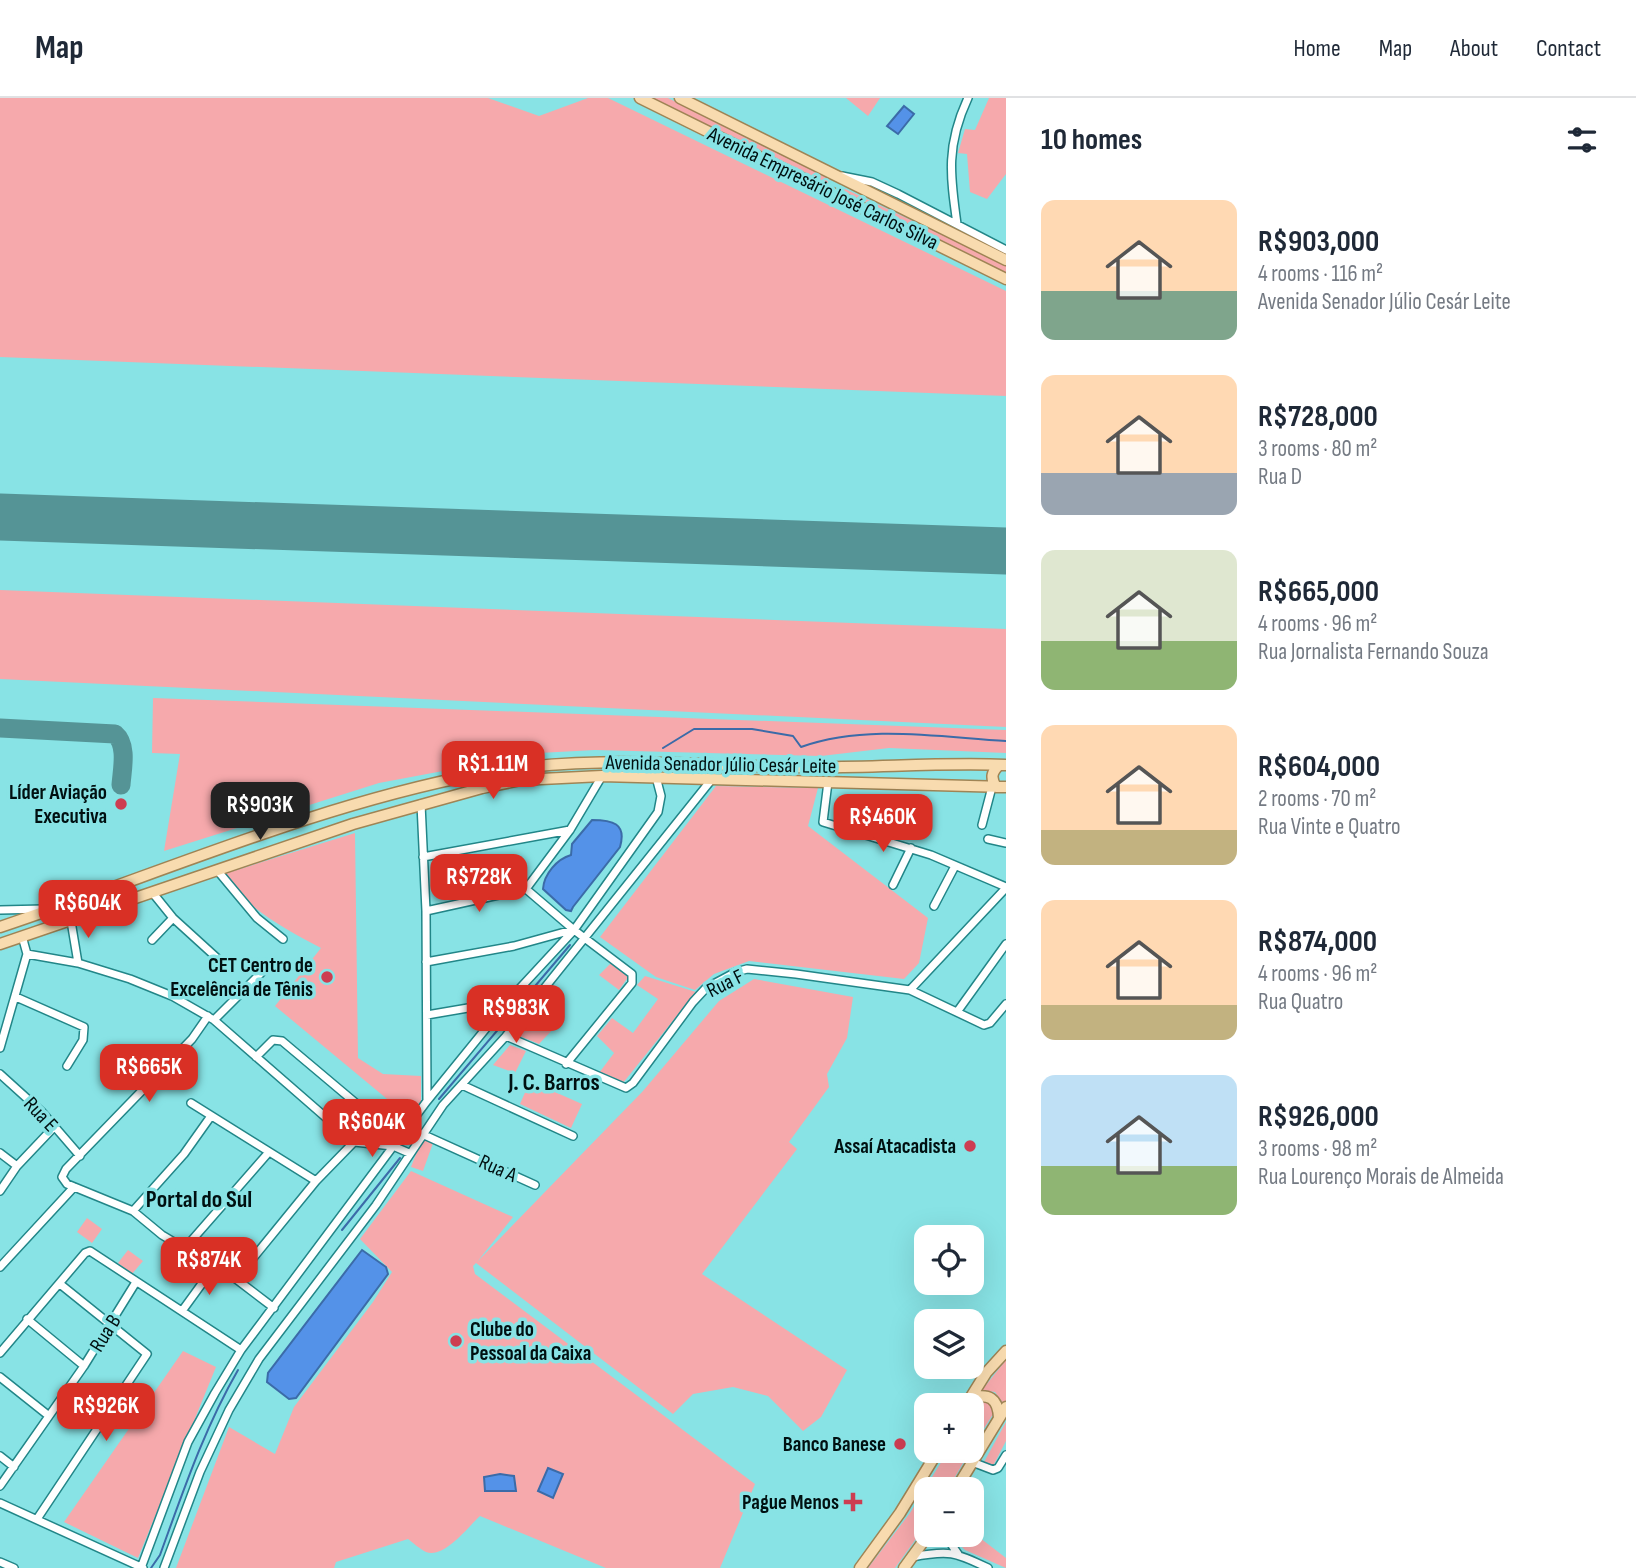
<!DOCTYPE html>
<html lang="en">
<head>
<meta charset="utf-8">
<style>
	body { margin:0; font-family:"Sofia Sans Condensed",sans-serif; background:#f6f6f7; color:#1f2937; height:100vh; display:flex; flex-direction:column; font-size:26px; white-space:nowrap }
	* { box-sizing:border-box; margin:0 }
	p { font-size:23px; color:#747a83 }
	.icon { flex:none; width:38px; height:38px; fill:none; stroke:currentColor; stroke-width:2; stroke-linecap:round; stroke-linejoin:round }
	.map { position:relative; flex:1; overflow:hidden }
	.panel { display:flex; flex-direction:column; background:#fff; width:630px }
	.panel>* { flex:none }
	.tools { position:absolute; left:914px; top:1127px; display:grid; gap:14px }
	.tools a { display:grid; place-items:center; width:70px; height:70px; border-radius:14px; background:#fff; box-shadow:0 7px 28px #0002; font-size:35px }
	.price { position:absolute; translate:-50% -60px; padding:0 16px; border-radius:14px; background:#d93025; color:#fff; font-size:23px; line-height:46px; filter:drop-shadow(0 2px 4px #0008) }
	.price::after { content:''; position:absolute; left:50%; top:42px; width:21px; height:16px; margin-left:-10px; background:inherit; clip-path:polygon(0 0,100% 0,50% 100%) }
	.price.current { background:#222; color:#fff }
	ul { padding:0; list-style:none }
	li { display:flex; align-items:center; gap:21px; height:175px; padding:0 35px }
	li span { display:grid; place-items:center; flex:none; width:196px; height:140px; border-radius:14px; color:#555 }
	li>.icon { margin-inline-start:auto }
	span .icon { width:84px; height:84px; fill:#fffc; stroke-width:1 }
	li b { font-size:30px }
	h2 { display:flex; justify-content:space-between; align-items:center; height:84px; padding:0 35px; font-size:30px }
	header { display:flex; align-items:center; gap:42px; box-sizing:border-box; height:98px; padding:0 35px; background:#fff; border-bottom:2px solid #e0e1e3 }
	header strong { font-size:33px }
	nav { display:flex; gap:38px; margin-inline-start:auto; font-size:24px }
	main { display:flex; flex:1; min-height:0 }
	.map>svg:first-child { display:block }
	.green { fill:#f6a9ac }
	.water { fill:#5492e8; stroke:#3b6ba8; stroke-width:2 }
	.lines { fill:none; stroke-linecap:round; stroke-linejoin:round }
	.stream { stroke:#3b6ba8; stroke-width:2 }
	.taxiway { stroke:#559496; stroke-width:19 }
	.runway { stroke:#559496; stroke-width:47 }
	.minor-casing { stroke:#228688; stroke-width:10 }
	.major-casing { stroke:#9f8455; stroke-width:13 }
	.minor { stroke:#fff; stroke-width:7 }
	.major { stroke:#f8dbaf; stroke-width:10 }
	.poi-dot { fill:#cd3d51; stroke:#88e3e5; stroke-width:2.5 }
	.labels { text-anchor:middle; stroke-width:7; stroke-linejoin:round; paint-order:stroke }
	.street-label { font-size:21px; fill:#001011; stroke:#88e3e5 }
	.poi-label { font-size:21px; font-weight:bold; fill:#001011; stroke:#88e3e5; text-anchor:end }
	.quarter-label { font-size:24px; font-weight:bold; fill:#001011; stroke:#88e3e5 }
</style>
</head>
<body>
<header>
<strong>Map</strong>
<nav><a>Home</a><a>Map</a><a>About</a><a>Contact</a></nav>
</header>
<main>
<div class="map">
<svg width="1006" height="1470" viewBox="0 0 1006 1470">
	<rect width="100%" height="100%" fill="#88e3e5"/>
	<path class="green" d="M 0,0 L 488,0 L 539,18 L 588,0 L 608,0 L 1006,193 L 1006,298 L 0,259 Z
		M 650,0 L 668,0 L 831,81 L 827,88 Z
		M 846,0 L 880,0 L 868,18 Z
		M 989,0 L 1006,0 L 1006,76 L 987,101 L 970,94 L 967,56 L 958,55 L 965,31 L 975,32 Z
		M 841,89 L 1006,167 L 1006,177 L 838,93 Z
		M 0,492 L 1006,531 L 1006,629 L 0,581 Z
		M 153,600 L 1006,632 L 1006,655 L 889,650 L 821,658 L 595,652 L 539,655 L 379,685 L 164,753 L 180,656 L 152,655 Z
		M 716,688 L 818,690 L 808,728 L 928,820 L 919,865 L 904,881 L 749,863 L 714,876 L 695,892 L 656,879 L 600,839 Z
		M 355,735 L 358,960 L 383,976 L 421,978 L 421,1005 L 410,1020 L 275,908 L 321,850 C 286,831 246,811 224,776 Z
		M 612,864 L 629,878 L 619,892 L 599,877 Z
		M 645,878 L 696,894 L 623,985 L 599,975 L 614,955 L 597,938 L 612,920 L 633,935 L 658,901 L 637,887 Z
		M 754,881 L 853,899 L 847,940 L 827,976 L 829,989 L 789,1044 L 797,1051 L 702,1176 L 847,1272 L 821,1319 L 803,1333 L 768,1298 L 733,1289 L 693,1296 L 673,1316 L 476,1165 L 473,1168 L 475,1176 L 755,1386 L 720,1470 L 606,1470 L 480,1418 C 468,1429 444,1461 426,1454 C 420,1451 413,1445 408,1441 L 336,1464 L 334,1470 L 176,1470 L 229,1329 L 275,1356 L 294,1309 L 373,1204 L 392,1174 L 360,1141 L 411,1073 L 513,1119 L 477,1164 L 643,993 L 719,903 Z
		M 537,913 L 556,928 L 539,946 L 517,937 Z
		M 510,947 L 526,953 L 515,975 L 493,967 Z
		M 530,983 L 582,1006 L 571,1030 L 520,1006 Z
		M 422,1041 L 433,1045 L 423,1073 L 411,1069 Z
		M 87,1120 L 102,1131 L 92,1145 L 77,1134 Z
		M 128,1152 L 143,1163 L 132,1176 L 118,1165 Z
		M 183,1253 L 216,1269 L 138,1460 L 64,1424 Z
		M 1006,1262 L 1006,1306 L 1005,1308 L 995,1294 L 982,1292 Z
		M 983,1301 L 991,1303 L 995,1313 L 971,1351 C 971,1334 966,1310 983,1301 Z
		M 1006,1324 L 1006,1343 L 993,1368 L 984,1364 Z
		M 948,1353 L 970,1353 L 948,1391 L 926,1391 L 926,1427 L 895,1470 L 868,1470 L 910,1415 Z
		M 971,1433 L 1006,1460 L 1006,1470 L 965,1452 L 958,1445 L 964,1437 L 971,1437 Z"/>
	<path class="water" d="M 904,8 L 914,16 L 898,36 L 887,28 Z
		M 592,722 C 612,722 627,725 620,749 L 573,809 L 571,813 L 566,812 L 543,791 C 544,776 557,761 571,757 L 572,746 Z
		M 362,1152 L 386,1169 L 388,1176 L 296,1300 L 289,1301 L 267,1284 L 268,1275 Z
		M 548,1370 L 563,1376 L 553,1400 L 538,1393 Z
		M 500,1376 L 514,1378 L 516,1393 L 485,1393 L 484,1379 Z"/>
	<g class="lines">
		<path class="stream" d="M 663,650 L 694,631 L 752,631 L 793,638 L 801,649 C 866,626 938,639 1006,643
			M 439,1001 L 570,847
			M 342,1132 L 400,1060
			M 151,1470 L 160,1457 C 183,1394 204,1331 238,1272"/>
		<path class="taxiway" d="M 0,630 L 115,636 C 128,647 122,672 121,687"/>
		<path class="runway" d="M 0,419 L 1006,453"/>
		<defs>
			<path id="minor" d="M 842,78 L 872,84 L 898,96 L 1006,152
				M 957,126 C 950,77 946,47 968,0
				M 828,684 L 823,724 L 931,757 L 1006,789
				M 421,706 L 426,813 L 427,1002
				M 982,727 L 992,689
				M 988,741 L 1006,745
				M 423,759 L 570,732
				M 217,772 L 257,820 L 283,841
				M 893,787 L 911,750
				M 526,791 L 574,832 L 632,876 L 632,885 L 566,966
				M 526,791 L 570,732 L 602,678
				M 152,794 L 173,820 L 217,860
				M 934,808 L 955,768
				M 0,812 L 44,811
				M 426,813 L 526,791
				M 71,823 L 78,865
				M 152,842 L 173,820
				M 27,856 L 78,865 L 130,881 L 172,898 L 214,922 L 354,1044 L 393,1048 L 409,1055
				M 426,864 L 514,848 L 572,832
				M 910,892 L 1006,790
				M 16,899 L 84,929 L 83,942 L 67,968
				M 957,914 L 1006,846
				M 427,917 L 509,903
				M 208,918 L 192,941 L 66,1071 L 62,1079 L 67,1086 L 133,1113 L 162,1137 L 236,1181 L 274,1210
				M 214,922 L 262,874
				M 506,938 L 626,990 L 633,985 L 693,904 L 706,890 L 736,874 L 747,871 L 796,876 L 910,892 L 984,927 L 990,925 L 1006,906
				M 0,950 L 27,856 L 22,838
				M 256,959 L 273,942 L 282,943 L 383,1028 L 400,1038
				M 0,976 L 42,1014 L 80,1058
				M 462,987 L 573,1038
				M 191,1005 L 316,1083
				M 422,1036 L 535,1087
				M 0,1055 L 17,1068
				M 0,1093 L 17,1068 L 54,1029
				M 133,1113 L 184,1056 L 211,1018
				M 170,1145 L 206,1180
				M 185,1150 L 269,1054
				M 0,1169 L 74,1089
				M 236,1181 L 316,1083 L 354,1044
				M 182,1213 L 214,1169
				M 27,1221 L 84,1268
				M 0,1255 L 85,1155 L 90,1153 L 241,1252
				M 0,1279 L 49,1318
				M 0,1358 L 14,1369
				M 972,1364 L 993,1372 L 998,1370 L 1006,1357
				M 0,1388 L 84,1268 L 136,1184
				M 0,1405 L 143,1470
				M 37,1421 L 147,1256 L 60,1186
				M 945,1437 L 958,1456
				M 912,1459 C 949,1452 955,1454 988,1470
				M 0,1464 L 14,1470
				M 141,1470 L 188,1344 L 215,1295 L 241,1252 L 427,1003 L 509,902 L 574,832 L 658,714 L 661,698 L 656,679
				M 164,1470 L 200,1374 L 229,1312 L 259,1261 L 376,1107 L 443,1007 L 506,938 L 712,681"/>
			<path id="major" d="M 640,0 L 1006,181
				M 680,0 L 1006,162
				M 996,689 C 990,679 992,674 999,667
				M 0,829 C 159,776 313,708 478,676 C 582,656 689,667 794,669 C 865,671 935,664 1006,667
				M 0,846 L 353,726 L 482,690 L 521,682 L 602,678 L 1006,689
				M 970,1300 C 989,1295 998,1300 999,1320
				M 966,1307 L 986,1275 L 1006,1253
				M 956,1391 L 1006,1309
				M 860,1470 L 900,1415 L 938,1353
				M 904,1470 L 928,1437"/>
		</defs>
		<use href="#minor" class="minor-casing"/>
		<use href="#major" class="major-casing"/>
		<use href="#minor" class="minor"/>
		<use href="#major" class="major"/>
	</g>
	<g class="poi-dot">
		<circle cx="121" cy="706" r="7"/>
		<circle cx="327" cy="879" r="7"/>
		<circle cx="970" cy="1048" r="7"/>
		<circle cx="456" cy="1243" r="7"/>
		<circle cx="900" cy="1346" r="7"/>
		<path d="M849.5 1393.5h7v7h7v7h-7v7h-7v-7h-7v-7h7z"/>
	</g>
	<g class="labels">
		<g class="street-label">
			<text transform="translate(823 90) rotate(26)" y="7">Avenida Empresário José Carlos Silva</text>
			<text transform="translate(721 666) rotate(1)" y="7">Avenida Senador Júlio Cesár Leite</text>
			<text transform="translate(725 885) rotate(-26)" y="7">Rua F</text>
			<text transform="translate(41 1016) rotate(47)" y="7">Rua E</text>
			<text transform="translate(498 1070) rotate(24)" y="7">Rua A</text>
			<text transform="translate(105 1235) rotate(-58)" y="7">Rua B</text>
		</g>
		<g class="poi-label">
			<text x="107" y="701">Líder Aviação<tspan x="107" dy="24">Executiva</tspan></text>
			<text x="313" y="874">CET Centro de<tspan x="313" dy="24">Excelência de Tênis</tspan></text>
			<text x="956" y="1055">Assaí Atacadista</text>
			<text x="470" y="1238" text-anchor="start">Clube do<tspan x="470" dy="24">Pessoal da Caixa</tspan></text>
			<text x="886" y="1353">Banco Banese</text>
			<text x="839" y="1411">Pague Menos</text>
		</g>
		<g class="quarter-label">
			<text x="554" y="992">J. C. Barros</text>
			<text x="199" y="1109">Portal do Sul</text>
		</g>
	</g>
</svg>
<div class="tools">
<a><svg class="icon" aria-label="locate" viewBox="0 0 24 24"><circle cx="12" cy="12" r="6"/><path d="M12 2v4M12 18v4M2 12h4M18 12h4"/></svg></a>
<a><svg class="icon" aria-label="layers" viewBox="0 0 24 24"><path d="M12 4l9 5-9 5-9-5zM3 14l9 5 9-5"/></svg></a>
<a>+</a>
<a>−</a>
</div>
<b class="price" style="left:493px;top:703px">R$1.11M</b>
<b class="price current" style="left:260px;top:744px">R$903K</b>
<b class="price" style="left:883px;top:756px">R$460K</b>
<b class="price" style="left:479px;top:816px">R$728K</b>
<b class="price" style="left:88px;top:842px">R$604K</b>
<b class="price" style="left:516px;top:947px">R$983K</b>
<b class="price" style="left:149px;top:1006px">R$665K</b>
<b class="price" style="left:372px;top:1061px">R$604K</b>
<b class="price" style="left:209px;top:1199px">R$874K</b>
<b class="price" style="left:106px;top:1345px">R$926K</b>
</div>
<section class="panel">
<h2>10 homes<svg class="icon" aria-label="filters" viewBox="0 0 24 24"><path d="M4 7h16M4 17h16"/><circle cx="9" cy="7" r="2"/><circle cx="15" cy="17" r="2"/></svg></h2>
<ul>
<li><span style="background:linear-gradient(#ffd9b3 65%,#7fa58c 0)"><svg class="icon" aria-label="home" viewBox="0 0 24 24"><path d="M3 11l9-7 9 7M6 9v11h12V9"/></svg></span><div><b>R$903,000</b><p>4 rooms · 116 m²</p><p>Avenida Senador Júlio Cesár Leite</p></div></li>
<li><span style="background:linear-gradient(#ffd9b3 70%,#9aa5b1 0)"><svg class="icon" aria-label="home" viewBox="0 0 24 24"><path d="M3 11l9-7 9 7M6 9v11h12V9"/></svg></span><div><b>R$728,000</b><p>3 rooms · 80 m²</p><p>Rua D</p></div></li>
<li><span style="background:linear-gradient(#dfe7d0 65%,#8fb573 0)"><svg class="icon" aria-label="home" viewBox="0 0 24 24"><path d="M3 11l9-7 9 7M6 9v11h12V9"/></svg></span><div><b>R$665,000</b><p>4 rooms · 96 m²</p><p>Rua Jornalista Fernando Souza</p></div></li>
<li><span style="background:linear-gradient(#ffd9b3 75%,#c2b280 0)"><svg class="icon" aria-label="home" viewBox="0 0 24 24"><path d="M3 11l9-7 9 7M6 9v11h12V9"/></svg></span><div><b>R$604,000</b><p>2 rooms · 70 m²</p><p>Rua Vinte e Quatro</p></div></li>
<li><span style="background:linear-gradient(#ffd9b3 75%,#c2b280 0)"><svg class="icon" aria-label="home" viewBox="0 0 24 24"><path d="M3 11l9-7 9 7M6 9v11h12V9"/></svg></span><div><b>R$874,000</b><p>4 rooms · 96 m²</p><p>Rua Quatro</p></div></li>
<li><span style="background:linear-gradient(#bfe0f5 65%,#8fb573 0)"><svg class="icon" aria-label="home" viewBox="0 0 24 24"><path d="M3 11l9-7 9 7M6 9v11h12V9"/></svg></span><div><b>R$926,000</b><p>3 rooms · 98 m²</p><p>Rua Lourenço Morais de Almeida</p></div></li>
</ul>
</section>
</main>
</body>
</html>
